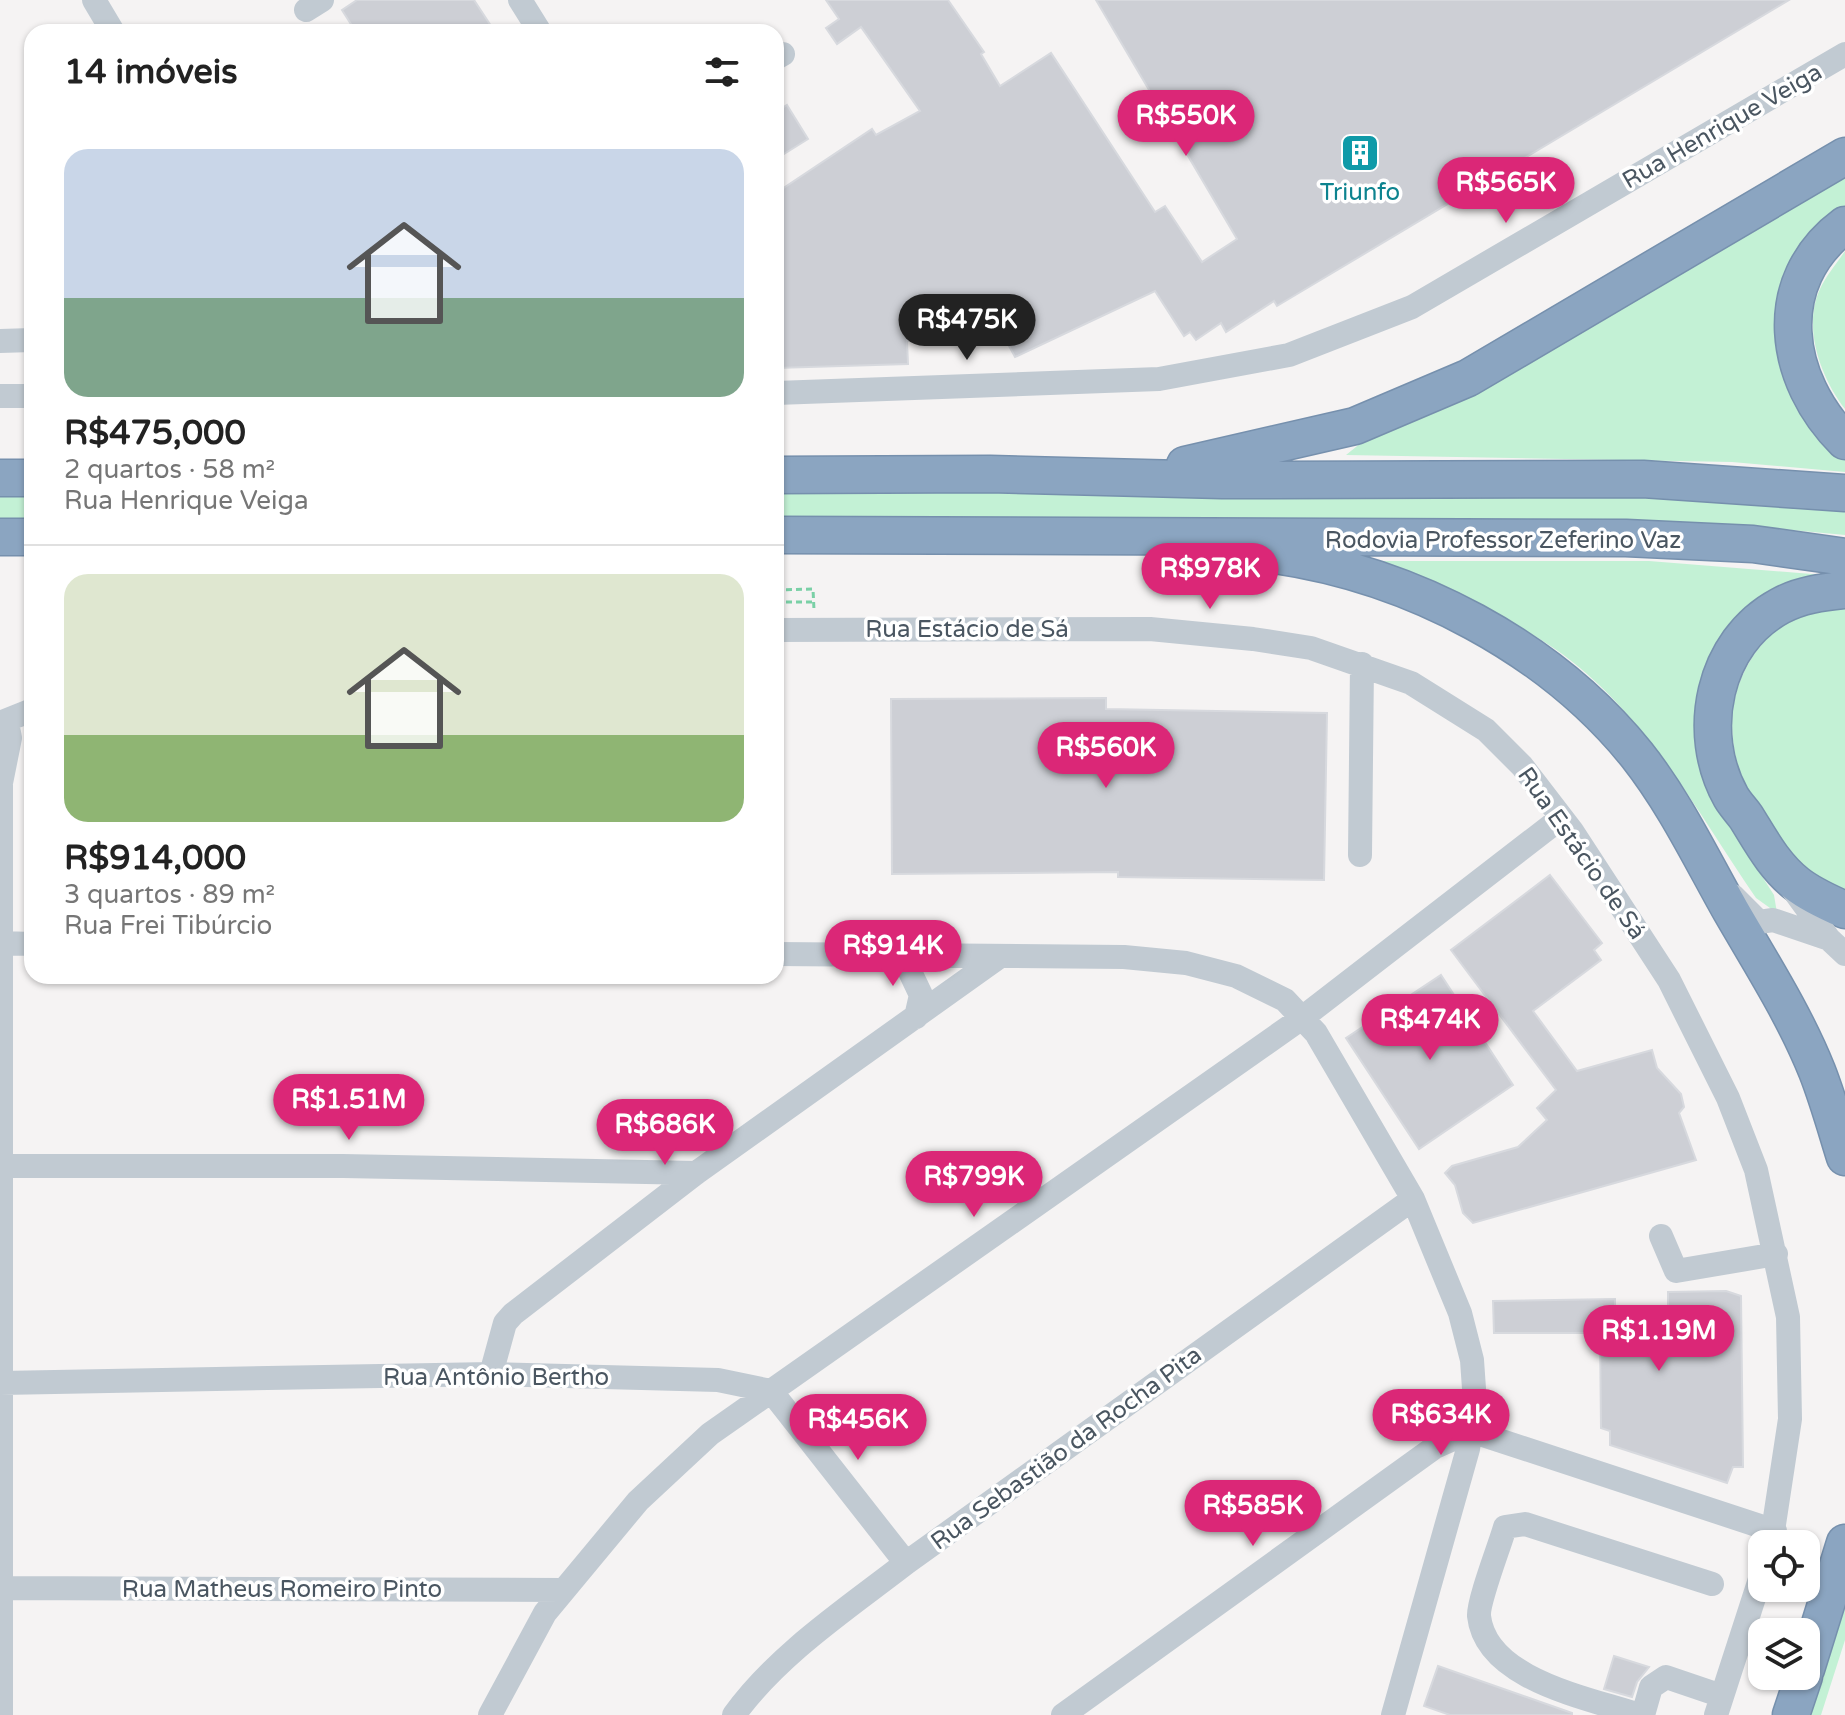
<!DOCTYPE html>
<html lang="pt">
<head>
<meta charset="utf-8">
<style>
	body { margin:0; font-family:"Varela Round",sans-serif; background:#f2f2f2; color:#222; height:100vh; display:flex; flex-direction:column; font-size:30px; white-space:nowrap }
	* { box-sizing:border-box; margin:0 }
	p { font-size:26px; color:#767676 }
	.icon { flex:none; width:44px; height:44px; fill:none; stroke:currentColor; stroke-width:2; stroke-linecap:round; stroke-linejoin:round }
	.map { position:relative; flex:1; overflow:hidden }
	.details { position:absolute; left:24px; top:24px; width:760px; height:960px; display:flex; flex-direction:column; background:#fff; border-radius:24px; box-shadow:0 2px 6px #0004 }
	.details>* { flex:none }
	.controls { position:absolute; left:1748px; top:1530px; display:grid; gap:16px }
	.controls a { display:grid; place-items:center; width:72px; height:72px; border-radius:16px; background:#fff; box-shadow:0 2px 6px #0004; font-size:40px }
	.price { position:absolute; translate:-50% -68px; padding:0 18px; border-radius:28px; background:#db2777; color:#fff; font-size:26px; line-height:52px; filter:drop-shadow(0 2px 4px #0008) }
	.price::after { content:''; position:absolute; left:50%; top:48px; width:24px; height:18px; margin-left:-12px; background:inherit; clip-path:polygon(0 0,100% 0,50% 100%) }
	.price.active { background:#222; color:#fff }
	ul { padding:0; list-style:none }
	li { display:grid; align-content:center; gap:16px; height:424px; padding:0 40px }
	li+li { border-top:2px solid #e0e0e0 }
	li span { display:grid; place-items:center; height:248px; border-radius:24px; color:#555 }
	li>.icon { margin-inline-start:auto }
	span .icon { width:144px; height:144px; fill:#fffc; stroke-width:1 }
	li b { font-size:34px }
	h2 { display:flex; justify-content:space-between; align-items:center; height:96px; padding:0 40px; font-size:34px }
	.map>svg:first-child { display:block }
	.green { fill:#c3f1d5 }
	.building { fill:#cdcfd5; stroke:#d7d9de; stroke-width:2 }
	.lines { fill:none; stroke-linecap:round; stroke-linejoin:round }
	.highway-casing { stroke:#7690ad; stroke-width:39 }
	.path { stroke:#7ad0a6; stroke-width:3; stroke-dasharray:6 4; stroke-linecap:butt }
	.minor { stroke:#c1cad2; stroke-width:24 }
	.highway { stroke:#8ba5c1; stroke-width:36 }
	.labels { text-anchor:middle; stroke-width:7; stroke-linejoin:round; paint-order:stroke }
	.street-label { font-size:24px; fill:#4a5661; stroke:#fff }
	.culture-label { font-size:24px; fill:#0d838f; stroke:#fff }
</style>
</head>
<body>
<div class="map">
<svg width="1845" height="1715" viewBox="0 0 1845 1715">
	<rect width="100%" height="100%" fill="#f5f3f3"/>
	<path class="green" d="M 1845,173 L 1845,208 L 1795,257 L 1776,314 L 1777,346 L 1784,379 L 1812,431 L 1845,460 L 1845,472 L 1732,462 L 1346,455 L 1372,434 Z
		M 1845,251 L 1845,409 C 1821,378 1802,327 1820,289 C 1826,276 1837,263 1845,251 Z
		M 776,489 L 1499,489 L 1845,505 L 1845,535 L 1739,525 L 1627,522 L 776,519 Z
		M 0,493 L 32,493 L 32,524 L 0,524 Z
		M 1375,561 L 1649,561 L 1824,575 L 1715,658 L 1747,853 L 1774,895 L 1777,913 L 1756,898 C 1696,811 1644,710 1555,649 C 1501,611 1434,588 1375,561 Z
		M 1845,603 L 1845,896 C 1832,887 1816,879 1804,869 C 1748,818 1707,731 1750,661 C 1772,625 1804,608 1845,603 Z
		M 1845,1584 L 1845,1640 L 1821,1715 L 1802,1715 Z"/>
	<path class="building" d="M 357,0 L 474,0 L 495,32 L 356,32 L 342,10 Z
		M 826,0 L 948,0 L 984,52 L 981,54 L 1000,86 L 1051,53 L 1155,212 L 1165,206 L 1202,262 L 1237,239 L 1096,0 L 1789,0 L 1277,306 L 1274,301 L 1226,332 L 1221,323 L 1196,340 L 1190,332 L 1184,336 L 1155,291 L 1015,357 L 995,320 L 970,337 L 907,341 L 908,364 L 776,368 L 776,193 L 872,129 L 876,135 L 920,111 L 861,27 L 837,44 L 826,28 L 839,19 Z
		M 787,105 L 808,139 L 776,159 L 776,112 Z
		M 1106,698 L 1106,709 L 1327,713 L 1324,880 L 1118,877 L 1118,872 L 892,874 L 891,699 Z
		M 1550,875 L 1602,943 L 1594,950 L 1601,960 L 1533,1011 L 1577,1071 L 1652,1050 L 1657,1068 L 1681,1094 L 1684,1107 L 1679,1113 L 1696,1160 L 1473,1223 L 1463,1213 L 1455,1185 L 1445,1173 L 1452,1166 L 1518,1147 L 1547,1120 L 1537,1108 L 1556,1090 L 1451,950 Z
		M 1441,975 L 1513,1085 L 1419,1149 L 1346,1038 Z
		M 1726,1291 L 1741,1296 L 1743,1467 L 1733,1467 L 1727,1483 L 1610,1445 L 1610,1431 L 1601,1428 L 1600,1333 L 1494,1333 L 1493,1301 L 1615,1299 L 1615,1314 L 1668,1313 L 1668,1292 Z
		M 1614,1656 L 1649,1667 L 1637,1682 L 1632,1697 L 1604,1689 Z
		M 1438,1666 L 1572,1713 L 1572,1715 L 1450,1715 L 1424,1706 Z"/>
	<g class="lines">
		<defs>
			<path id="highway" d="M 1845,225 C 1768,282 1784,381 1845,441
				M 1185,465 L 1355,426 L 1468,378 L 1845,156
				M 776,475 L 990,474 L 1222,480 L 1643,479 L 1845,493
				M 0,478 L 32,478
				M 776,535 L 1626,538 L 1753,544 L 1845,557
				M 0,537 L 32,537
				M 1275,555 C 1412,575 1550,647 1637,755 C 1675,803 1701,858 1731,911 C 1761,963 1794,1014 1817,1071 C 1828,1099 1836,1128 1845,1157
				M 1845,590 C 1823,592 1800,595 1780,606 C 1713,642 1695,733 1731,797 C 1735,804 1741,810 1746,817 C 1761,841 1774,866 1797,884 C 1811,895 1829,903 1845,910
				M 1806,1669 L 1845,1543
				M 1791,1715 L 1804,1676"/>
		</defs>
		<use href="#highway" class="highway-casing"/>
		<path class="path" d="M 776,424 L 780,424 L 780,413
			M 776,590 L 813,589 L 814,610
			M 776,602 L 814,602"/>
		<path class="minor" d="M 94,0 L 113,32
			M 520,0 L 540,32
			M 306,10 L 322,0
			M 776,58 L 783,54
			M 0,341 L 32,340
			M 776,393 L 1159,379 L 1289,355 L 1412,307 L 1845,54
			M 0,396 L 32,396
			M 776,630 L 1150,629 L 1253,639 L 1311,648 L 1411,683 L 1486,730 L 1522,766 L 1572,831 L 1669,980 L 1728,1098 L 1756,1170 L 1788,1317 L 1790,1419 L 1771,1544
			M 0,723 L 32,710
			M 1360,855 L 1362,664
			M 1792,888 L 1829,939 L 1845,954
			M 1733,896 L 1759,922 L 1773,920 L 1829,939
			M 1,943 L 32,944
			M 776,954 L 1124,957 L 1186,963 L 1236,976 L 1285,1000 L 1316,1033 L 1413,1199 L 1460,1313 L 1472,1360 L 1475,1403 L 1468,1449 L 1393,1715
			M 902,955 L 921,995 L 916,1017
			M 2,1166 L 343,1166 L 696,1173
			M 1661,1236 L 1676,1271 L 1776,1254
			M 491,1374 L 505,1323 L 513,1314 L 696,1173 L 999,957
			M 1,1383 L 491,1374 L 718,1380 L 771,1391 L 906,1563
			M 1,1588 L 563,1590
			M 1,1715 L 1,783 L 10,738 L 7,722
			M 490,1715 L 545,1613 L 638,1501 L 710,1434 L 1302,1018 L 1561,818
			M 734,1715 C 778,1654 848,1608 906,1563 L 1413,1199
			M 1063,1715 L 1435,1447 L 1471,1431 L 1775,1531
			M 1639,1715 C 1589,1698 1486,1680 1479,1616 C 1478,1601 1500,1545 1505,1527 L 1525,1524 L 1712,1584
			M 1643,1715 L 1651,1687 L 1666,1677 L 1722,1696
			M 1716,1715 L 1762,1573"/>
		<use href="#highway" class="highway"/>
	</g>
	<defs>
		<symbol id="building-square" viewBox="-11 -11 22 22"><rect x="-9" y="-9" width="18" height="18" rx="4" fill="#0f9aa8" stroke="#fff"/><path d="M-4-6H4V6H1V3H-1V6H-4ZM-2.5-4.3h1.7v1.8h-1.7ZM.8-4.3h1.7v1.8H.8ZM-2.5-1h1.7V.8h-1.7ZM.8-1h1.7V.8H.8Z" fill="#fff"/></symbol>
	</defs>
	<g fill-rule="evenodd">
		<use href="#building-square" x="1338" y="131" width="44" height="44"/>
	</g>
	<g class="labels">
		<g class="street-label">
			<text transform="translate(1722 126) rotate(-30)" y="8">Rua Henrique Veiga</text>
			<text x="1503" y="548">Rodovia Professor Zeferino Vaz</text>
			<text x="967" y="637">Rua Estácio de Sá</text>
			<text transform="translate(1582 853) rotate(55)" y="8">Rua Estácio de Sá</text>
			<text x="496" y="1385">Rua Antônio Bertho</text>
			<text transform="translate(1066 1448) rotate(-36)" y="8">Rua Sebastião da Rocha Pita</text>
			<text x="282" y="1597">Rua Matheus Romeiro Pinto</text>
		</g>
		<g class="culture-label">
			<text x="1360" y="200">Triunfo</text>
		</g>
	</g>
</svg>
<div class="controls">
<a><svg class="icon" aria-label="locate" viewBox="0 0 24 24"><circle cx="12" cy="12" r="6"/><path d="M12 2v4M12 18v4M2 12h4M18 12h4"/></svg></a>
<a><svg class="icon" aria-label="layers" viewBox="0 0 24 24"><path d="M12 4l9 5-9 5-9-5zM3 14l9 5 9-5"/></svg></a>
</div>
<b class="price" style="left:1186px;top:158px">R$550K</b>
<b class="price" style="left:1506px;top:225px">R$565K</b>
<b class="price active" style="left:967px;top:362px">R$475K</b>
<b class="price" style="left:1210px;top:611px">R$978K</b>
<b class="price" style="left:1106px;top:790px">R$560K</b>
<b class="price" style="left:893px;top:988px">R$914K</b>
<b class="price" style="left:1430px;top:1062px">R$474K</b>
<b class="price" style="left:349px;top:1142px">R$1.51M</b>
<b class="price" style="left:665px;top:1167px">R$686K</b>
<b class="price" style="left:974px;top:1219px">R$799K</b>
<b class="price" style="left:1659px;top:1373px">R$1.19M</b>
<b class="price" style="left:1441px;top:1457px">R$634K</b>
<b class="price" style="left:858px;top:1462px">R$456K</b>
<b class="price" style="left:1253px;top:1548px">R$585K</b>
<section class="details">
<h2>14 imóveis<svg class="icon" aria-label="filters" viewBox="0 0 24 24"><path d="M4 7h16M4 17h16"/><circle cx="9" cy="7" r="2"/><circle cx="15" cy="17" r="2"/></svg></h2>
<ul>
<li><span style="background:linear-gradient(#c9d6e8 60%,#7fa58c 0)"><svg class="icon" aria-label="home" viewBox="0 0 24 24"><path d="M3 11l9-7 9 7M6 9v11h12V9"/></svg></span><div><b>R$475,000</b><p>2 quartos · 58 m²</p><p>Rua Henrique Veiga</p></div></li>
<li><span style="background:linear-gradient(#dfe7d0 65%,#8fb573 0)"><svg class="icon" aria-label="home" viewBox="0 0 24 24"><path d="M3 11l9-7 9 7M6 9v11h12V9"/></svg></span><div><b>R$914,000</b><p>3 quartos · 89 m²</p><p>Rua Frei Tibúrcio</p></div></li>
</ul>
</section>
</div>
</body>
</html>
